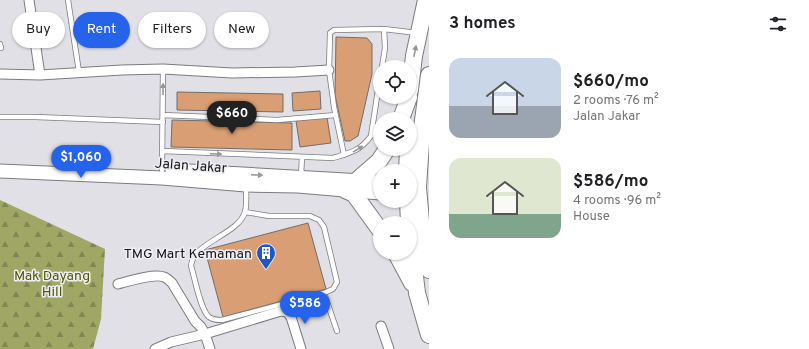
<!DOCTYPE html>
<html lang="en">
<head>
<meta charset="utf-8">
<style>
	body { margin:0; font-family:Overpass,sans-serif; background:#f2f2f2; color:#202124; height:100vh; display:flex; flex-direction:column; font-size:15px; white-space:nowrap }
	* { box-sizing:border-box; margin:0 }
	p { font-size:13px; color:#757577 }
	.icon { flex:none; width:22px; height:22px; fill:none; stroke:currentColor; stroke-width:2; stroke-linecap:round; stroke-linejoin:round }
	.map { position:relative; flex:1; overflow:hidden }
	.sheet { display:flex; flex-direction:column; background:#fff; width:380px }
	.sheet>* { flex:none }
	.top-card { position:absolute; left:12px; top:12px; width:357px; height:36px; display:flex; gap:8px }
	.buttons { position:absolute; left:373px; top:60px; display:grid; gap:8px }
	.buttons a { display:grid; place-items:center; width:44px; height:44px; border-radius:50%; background:#fff; box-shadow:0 1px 3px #0004; font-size:20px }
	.price { position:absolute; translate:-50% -34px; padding:0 9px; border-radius:14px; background:#2563eb; color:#fff; font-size:13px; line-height:26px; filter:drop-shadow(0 1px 2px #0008) }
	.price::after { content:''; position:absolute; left:50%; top:24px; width:12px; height:9px; margin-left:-6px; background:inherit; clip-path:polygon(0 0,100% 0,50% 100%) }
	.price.on { background:#222; color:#fff }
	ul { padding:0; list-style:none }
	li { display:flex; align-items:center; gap:12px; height:100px; padding:0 20px }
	li span { display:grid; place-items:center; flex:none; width:112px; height:80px; border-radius:12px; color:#555 }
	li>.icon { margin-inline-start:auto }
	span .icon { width:48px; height:48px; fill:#fffc; stroke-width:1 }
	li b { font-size:17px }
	h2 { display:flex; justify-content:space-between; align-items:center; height:48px; padding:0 20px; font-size:17px }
	.chip { padding:0 14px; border-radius:18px; background:#fff; box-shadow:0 1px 3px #0004; font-size:14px; line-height:36px }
	.chip.on { background:#2563eb; color:#fff }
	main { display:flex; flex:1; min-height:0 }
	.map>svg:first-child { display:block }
	.forest { fill:url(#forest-firs) }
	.building { fill:#d99e73; stroke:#726d6a }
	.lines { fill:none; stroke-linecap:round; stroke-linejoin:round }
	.lane-casing { stroke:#7c7b81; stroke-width:6 }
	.street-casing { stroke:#7c7b81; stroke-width:11 }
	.secondary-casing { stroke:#7c7b81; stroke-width:15 }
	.highway-casing { stroke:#7c7b81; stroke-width:18 }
	.lane { stroke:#fff; stroke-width:4.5 }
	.street { stroke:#fff; stroke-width:9 }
	.secondary { stroke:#fff; stroke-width:13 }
	.highway { stroke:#fff; stroke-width:16 }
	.oneway { fill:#979798 }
	.labels { text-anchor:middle; stroke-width:3; stroke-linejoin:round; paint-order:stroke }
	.street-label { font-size:14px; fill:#171719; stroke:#eeeef4 }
	.poi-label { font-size:14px; fill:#171719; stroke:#eeeef4; text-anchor:end }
	.park-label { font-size:14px; fill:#515703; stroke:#eeeef4 }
</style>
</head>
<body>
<main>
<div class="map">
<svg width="429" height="349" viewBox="0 0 429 349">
	<defs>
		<pattern id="forest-firs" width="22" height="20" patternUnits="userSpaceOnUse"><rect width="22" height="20" fill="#a0a764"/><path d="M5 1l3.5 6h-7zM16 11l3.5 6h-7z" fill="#818752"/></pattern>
	</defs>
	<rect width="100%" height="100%" fill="#e1e0e6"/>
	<path class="forest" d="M 0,200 L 105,249 L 101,319 L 93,349 L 0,349 Z"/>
	<path class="building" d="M 336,37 L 367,38 L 372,44 L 372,74 L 358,136 L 350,141 L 345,141 L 335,95 Z
		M 320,91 L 321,109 L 293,111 L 292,93 Z
		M 177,92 L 283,94 L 283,112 L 177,110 Z
		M 327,117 L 331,143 L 300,147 L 296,121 Z
		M 172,120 L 292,123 L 292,150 L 171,147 Z
		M 308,223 L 326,289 L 223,317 L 205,250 Z"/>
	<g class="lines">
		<defs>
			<path id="lane" d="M 68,0 L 79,72
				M 0,44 L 1,48
				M 382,67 L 385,48 L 384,29
				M 163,115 L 277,120 L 336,115
				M 0,117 L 35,117 L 163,122
				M 163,151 L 333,158 C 350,153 360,151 371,136 L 380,77
				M 344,155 L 334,107 L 329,70 L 330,33 L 334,30 L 384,29 L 417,33
				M 162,170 L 163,69
				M 301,176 L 302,157
				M 245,212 L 269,216 L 310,216 L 319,220 L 324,227 L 337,282 L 333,289 L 324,293 L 222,320 C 217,320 213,320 209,317 C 200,309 195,278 191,266 C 193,242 238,235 245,212 C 247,204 246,194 246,187
				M 324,293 L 337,331"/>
			<path id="street" d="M 29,0 L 40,75
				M 0,74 L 40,75 L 122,70 L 163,69 L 232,73 L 295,72 L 329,70
				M 118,284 C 129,281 155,273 164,277 C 167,278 170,281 172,283 L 195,321 L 201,327 L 205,334 L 210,349
				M 381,326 L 389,349
				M 155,349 L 171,342 L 205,334 L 281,311 L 287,312 L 291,317 L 301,349"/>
			<path id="secondary" d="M 172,170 L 380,182
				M 0,171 L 162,178 L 246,185 L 298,186 L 380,193"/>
			<path id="highway" d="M 429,75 L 422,128 L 418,187 L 421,221 L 429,270
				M 410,90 L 414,56 L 426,0
				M 401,119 L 409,97
				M 407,171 L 408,149
				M 356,181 L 379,161 L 387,149
				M 345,190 L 354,194 L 380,230
				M 408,201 L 409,223
				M 410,234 L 417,293 L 429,335
				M 396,253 L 412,283"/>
		</defs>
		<use href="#lane" class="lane-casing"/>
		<use href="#street" class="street-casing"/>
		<use href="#secondary" class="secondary-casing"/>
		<use href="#highway" class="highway-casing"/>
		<use href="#lane" class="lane"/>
		<use href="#street" class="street"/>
		<use href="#secondary" class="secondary"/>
		<use href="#highway" class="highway"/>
	</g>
	<defs><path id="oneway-solid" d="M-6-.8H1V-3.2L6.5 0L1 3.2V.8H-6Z"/></defs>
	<g class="oneway">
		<use href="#oneway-solid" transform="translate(415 51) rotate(-79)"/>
		<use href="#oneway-solid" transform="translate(163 89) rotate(-90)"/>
		<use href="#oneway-solid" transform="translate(358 149) rotate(-31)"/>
		<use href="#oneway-solid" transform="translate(216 154) rotate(3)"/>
		<use href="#oneway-solid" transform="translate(257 175) rotate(3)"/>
	</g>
	<defs>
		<symbol id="building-pin" viewBox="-11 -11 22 30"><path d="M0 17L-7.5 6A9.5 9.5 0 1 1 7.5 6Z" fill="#2256c3" stroke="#eeeef4"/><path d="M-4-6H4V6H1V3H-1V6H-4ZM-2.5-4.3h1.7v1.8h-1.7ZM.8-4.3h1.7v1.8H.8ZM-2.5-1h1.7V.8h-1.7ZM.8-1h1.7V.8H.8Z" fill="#fff"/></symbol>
	</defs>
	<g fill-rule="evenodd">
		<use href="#building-pin" x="255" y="242" width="22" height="30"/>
	</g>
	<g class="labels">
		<g class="street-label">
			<text transform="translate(191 165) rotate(4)" y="5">Jalan Jakar</text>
		</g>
		<g class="poi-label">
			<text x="252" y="258">TMG Mart Kemaman</text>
		</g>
		<g class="park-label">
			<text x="52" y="280">Mak Dayang<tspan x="52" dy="16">Hill</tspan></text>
		</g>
	</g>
</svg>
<div class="buttons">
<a><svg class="icon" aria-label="locate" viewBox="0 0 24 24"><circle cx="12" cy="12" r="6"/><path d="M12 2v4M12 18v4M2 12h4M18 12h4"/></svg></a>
<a><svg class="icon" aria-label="layers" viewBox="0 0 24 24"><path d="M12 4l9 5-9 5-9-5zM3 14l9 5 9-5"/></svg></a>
<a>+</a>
<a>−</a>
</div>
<b class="price on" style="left:232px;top:135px">$660</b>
<b class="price" style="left:81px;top:179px">$1,060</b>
<b class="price" style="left:305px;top:325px">$586</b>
<div class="top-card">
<a class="chip">Buy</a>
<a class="chip on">Rent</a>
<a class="chip">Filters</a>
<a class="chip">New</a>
</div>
</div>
<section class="sheet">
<h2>3 homes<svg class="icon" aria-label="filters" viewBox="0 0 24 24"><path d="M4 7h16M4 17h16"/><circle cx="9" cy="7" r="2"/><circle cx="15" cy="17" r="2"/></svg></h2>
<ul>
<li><span style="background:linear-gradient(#c9d6e8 60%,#9aa5b1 0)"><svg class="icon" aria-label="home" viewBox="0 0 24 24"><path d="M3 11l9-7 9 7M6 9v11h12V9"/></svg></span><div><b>$660/mo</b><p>2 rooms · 76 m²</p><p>Jalan Jakar</p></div></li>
<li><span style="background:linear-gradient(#dfe7d0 70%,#7fa58c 0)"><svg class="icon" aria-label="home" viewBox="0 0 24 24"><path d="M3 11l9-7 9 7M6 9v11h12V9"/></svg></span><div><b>$586/mo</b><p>4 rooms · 96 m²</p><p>House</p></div></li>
</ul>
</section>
</main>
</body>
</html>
